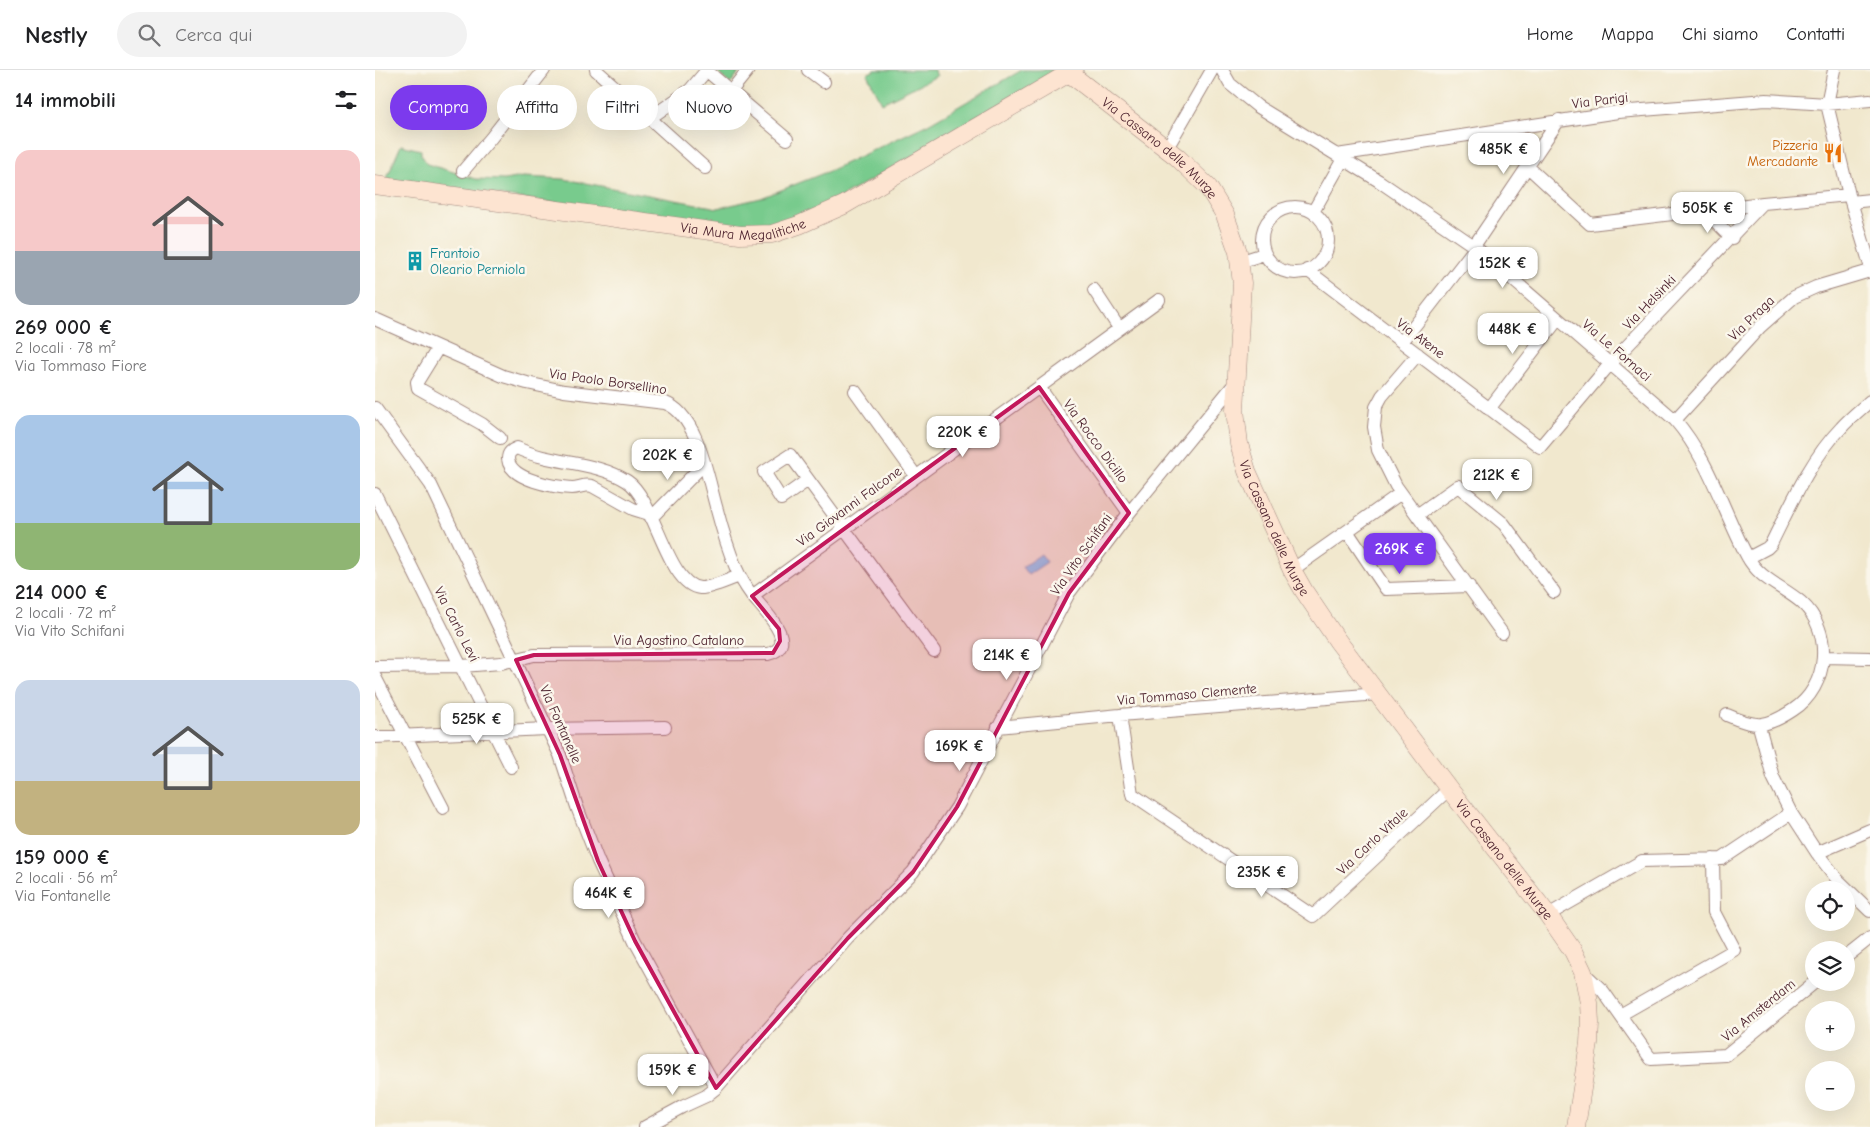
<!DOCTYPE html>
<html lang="it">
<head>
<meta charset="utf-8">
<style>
	body { margin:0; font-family:"Comic Neue",sans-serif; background:#f2f2f2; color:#202124; height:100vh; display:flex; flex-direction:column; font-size:19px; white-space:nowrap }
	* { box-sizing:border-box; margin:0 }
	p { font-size:16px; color:#757577 }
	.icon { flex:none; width:28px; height:28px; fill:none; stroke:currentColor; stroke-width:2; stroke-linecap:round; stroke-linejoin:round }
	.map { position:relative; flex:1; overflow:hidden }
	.drawer { display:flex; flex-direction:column; background:#fff; width:375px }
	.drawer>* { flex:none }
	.hud { position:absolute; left:15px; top:15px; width:475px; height:45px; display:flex; gap:10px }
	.buttons { position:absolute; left:1430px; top:811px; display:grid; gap:10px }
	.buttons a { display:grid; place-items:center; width:50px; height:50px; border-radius:50%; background:#fff; box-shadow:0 5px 20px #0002; font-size:25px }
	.price { position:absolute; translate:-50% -42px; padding:0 11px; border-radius:10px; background:#fff; color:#222; font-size:16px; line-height:32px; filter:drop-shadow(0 1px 2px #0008) }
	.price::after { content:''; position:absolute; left:50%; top:30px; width:15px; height:11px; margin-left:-8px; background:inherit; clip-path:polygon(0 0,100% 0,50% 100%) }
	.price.selected { background:#7c3aed; color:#fff }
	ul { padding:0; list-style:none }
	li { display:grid; align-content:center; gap:10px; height:265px; padding:0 15px }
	li span { display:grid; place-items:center; height:155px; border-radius:15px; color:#555 }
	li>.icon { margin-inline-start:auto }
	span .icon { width:90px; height:90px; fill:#fffc; stroke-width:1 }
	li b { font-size:21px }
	h2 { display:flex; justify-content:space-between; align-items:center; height:60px; padding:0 15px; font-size:21px }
	.pill { padding:0 18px; border-radius:22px; background:#fff; box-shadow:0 5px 20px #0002; font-size:18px; line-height:45px }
	.pill.selected { background:#7c3aed; color:#fff }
	header { display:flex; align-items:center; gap:30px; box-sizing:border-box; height:70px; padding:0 25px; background:#fff; border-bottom:1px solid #e0e0e0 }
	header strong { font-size:24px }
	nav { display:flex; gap:28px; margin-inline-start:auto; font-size:18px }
	.search { width:350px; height:45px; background:#f2f2f2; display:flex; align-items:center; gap:12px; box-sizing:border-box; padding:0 18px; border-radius:28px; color:#757577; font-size:19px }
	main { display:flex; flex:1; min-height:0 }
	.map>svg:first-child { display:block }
	.green { fill:#78cb8d; stroke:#61755c }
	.water { fill:#75bded; stroke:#606e8c }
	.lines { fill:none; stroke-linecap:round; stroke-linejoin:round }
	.street-casing { stroke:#9e847c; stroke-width:14 }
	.secondary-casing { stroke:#9e847c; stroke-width:19 }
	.street { stroke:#fff; stroke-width:12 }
	.secondary { stroke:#fde4d1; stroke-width:18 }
	.marked { fill:#c2185b; fill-opacity:0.2; stroke:#c2185b; stroke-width:4; stroke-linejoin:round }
	.labels { text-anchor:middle; stroke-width:5; stroke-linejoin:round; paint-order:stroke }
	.street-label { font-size:14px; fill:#4a1f2b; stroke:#fbf7ec }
	.food-label { font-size:14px; fill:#c56008; stroke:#fbf7ec; text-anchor:end }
	.culture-label { font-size:14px; fill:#0d838f; stroke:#fbf7ec; text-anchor:start }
</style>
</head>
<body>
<header>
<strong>Nestly</strong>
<div class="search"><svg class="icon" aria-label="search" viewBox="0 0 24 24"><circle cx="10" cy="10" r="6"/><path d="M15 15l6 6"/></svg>Cerca qui</div>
<nav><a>Home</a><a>Mappa</a><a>Chi siamo</a><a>Contatti</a></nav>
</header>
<main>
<section class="drawer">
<h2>14 immobili<svg class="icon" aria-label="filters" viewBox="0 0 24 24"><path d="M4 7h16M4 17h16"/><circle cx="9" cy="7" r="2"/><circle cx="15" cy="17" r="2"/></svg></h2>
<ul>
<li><span style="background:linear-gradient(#f6c9c9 65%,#9aa5b1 0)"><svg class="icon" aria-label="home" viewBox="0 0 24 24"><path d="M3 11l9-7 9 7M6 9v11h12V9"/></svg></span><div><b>269 000 €</b><p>2 locali · 78 m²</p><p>Via Tommaso Fiore</p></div></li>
<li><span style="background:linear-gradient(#a9c7e8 70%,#8fb573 0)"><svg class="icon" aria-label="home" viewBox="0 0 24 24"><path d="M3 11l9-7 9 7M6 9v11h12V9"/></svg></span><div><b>214 000 €</b><p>2 locali · 72 m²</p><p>Via Vito Schifani</p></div></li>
<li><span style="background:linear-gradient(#c9d6e8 65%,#c2b280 0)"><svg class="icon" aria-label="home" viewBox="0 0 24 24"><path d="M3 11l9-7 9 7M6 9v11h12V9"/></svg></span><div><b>159 000 €</b><p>2 locali · 56 m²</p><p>Via Fontanelle</p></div></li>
</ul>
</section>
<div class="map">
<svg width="1495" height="1057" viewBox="0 0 1495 1057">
	<rect width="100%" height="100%" fill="#fbf7ec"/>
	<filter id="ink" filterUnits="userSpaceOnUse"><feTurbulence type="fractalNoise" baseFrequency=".02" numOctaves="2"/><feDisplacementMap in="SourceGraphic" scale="10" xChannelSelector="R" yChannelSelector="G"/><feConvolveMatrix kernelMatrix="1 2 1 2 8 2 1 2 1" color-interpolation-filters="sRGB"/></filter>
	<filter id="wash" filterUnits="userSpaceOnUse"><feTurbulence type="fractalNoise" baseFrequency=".0096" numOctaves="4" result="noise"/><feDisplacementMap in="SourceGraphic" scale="20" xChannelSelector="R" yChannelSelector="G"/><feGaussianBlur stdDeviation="1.12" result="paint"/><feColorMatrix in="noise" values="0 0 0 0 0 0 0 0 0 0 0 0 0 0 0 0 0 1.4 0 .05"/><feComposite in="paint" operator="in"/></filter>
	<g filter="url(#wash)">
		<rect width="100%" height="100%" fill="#f1e8ce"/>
		<path class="green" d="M 340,0 L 366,0 L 355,14 Z
			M 500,0 L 559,0 L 562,6 L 507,33 L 492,4 Z
			M 647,0 L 678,0 L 676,7 L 443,140 L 410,151 L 369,157 L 327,153 L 11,110 L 26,75 L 46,80 L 46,84 L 52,94 L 101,109 L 129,110 L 148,107 L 189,109 L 343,138 L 386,128 L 454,101 L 553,54 Z"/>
		<path class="water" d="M 666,484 L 672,492 L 653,505 L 647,497 Z"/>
	</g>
	<g filter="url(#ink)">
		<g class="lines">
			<defs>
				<path id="street" d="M 221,0 L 330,98
					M 331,0 L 412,69
					M 433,0 L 449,12
					M 847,0 L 855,14 L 882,36 L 1004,111 L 1099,176 L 1300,350 C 1334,389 1348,441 1372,486 C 1384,509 1407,516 1426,532 C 1459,561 1454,617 1418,640 C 1391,658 1381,658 1352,645
					M 1459,0 L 1452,34 L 1474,125 L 1495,195
					M 356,21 L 373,0
					M 275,48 L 315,20 L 332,0
					M 792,78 L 837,0
					M 962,85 L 1243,42 L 1391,30 L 1452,34 L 1495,30
					M 1152,96 L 1215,154 L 1388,133 L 1474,125
					M 88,101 L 116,68 L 169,0
					M 1476,132 L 1495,130
					M887 170a33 33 0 1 1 66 0a33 33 0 1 1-66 0Z
					M 1329,140 L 1357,168
					M 938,142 L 968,89
					M 1099,176 L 1184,50
					M 864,192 L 889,184
					M 932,200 L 1165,377 L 1235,294 L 1388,133
					M 719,220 L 744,258
					M 0,249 L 128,306 L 152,313 L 189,321 L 290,333 C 323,344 333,410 342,440 C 347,459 353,479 361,498 C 365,507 370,516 376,524 C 384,536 428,575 393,584 L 159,585 L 126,593 L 87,596 L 0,597
					M 1027,272 L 1100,178
					M 63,278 L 42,312 L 43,318 L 107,354 L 125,368
					M 1043,284 L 1007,326 L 1001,337 L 999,357 L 1003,380 L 1021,416 L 1127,563
					M 664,317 L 754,443
					M 480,321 L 541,406
					M 0,338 L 56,415 L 185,685 L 202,737 L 223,791 L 260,871 L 341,1018
					M 1114,339 L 1183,249
					M 1300,350 L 1385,257 L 1419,227 L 1441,217 L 1495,201
					M 433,410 L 406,429 L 389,402 L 415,385 C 463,450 511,516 559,581
					M 0,424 L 136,697
					M 274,444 L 258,439 L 217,416 C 209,414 204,418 197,418 C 180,417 135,410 133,389 C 133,382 137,380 142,378 C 177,395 219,390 252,411 C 280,429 292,515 325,518 C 334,519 355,509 365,506
					M 1042,445 L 1083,416 L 1129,454 L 1179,522
					M 276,448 L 329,394
					M 972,461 L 1011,519 L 1094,516
					M 1373,488 L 1392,478 L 1396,474 C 1416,434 1435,390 1466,358 C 1475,348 1485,340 1495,331
					M 917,500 L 1026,423
					M 377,526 L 784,230
					M 1449,587 L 1495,588
					M 0,607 L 68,738
					M 745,645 L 757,724 L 938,846 L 1074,719
					M 1384,656 L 1398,707 L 1416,743 L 1442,783 L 1462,809 L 1495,841
					M 623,657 L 745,645 L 1003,624
					M 0,667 L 172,659 L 290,657
					M 1442,783 L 1495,760
					M 1173,845 L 1267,791 L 1347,789 L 1416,743
					M 1471,887 L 1495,868
					M 1208,902 L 1228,921 L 1276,989 L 1351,985 L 1440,912
					M 1245,945 L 1359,880 L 1339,842 L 1338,789
					M 270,1057 L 307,1037 L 331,1026 L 341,1018 L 473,868 L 538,802 L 582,737 L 694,523 L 754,443 L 861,312"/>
				<g id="secondary">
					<path id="s1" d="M 694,3 L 802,87 L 833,117 L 850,145 L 863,182 L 867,213 L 860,340 L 864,374 L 872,401 L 917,500 L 929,521 L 962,570 L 1074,719 L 1173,845 L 1198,881 L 1208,902 L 1214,933 L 1215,953 L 1214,973 L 1201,1057"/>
					<path id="s2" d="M 0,115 L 365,165 L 397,164 L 424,155 L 469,135 L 699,0"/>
				</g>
			</defs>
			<use href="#street" class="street-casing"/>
			<use href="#secondary" class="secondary-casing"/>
			<use href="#street" class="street"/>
			<use href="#secondary" class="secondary"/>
		</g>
	</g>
	<path class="marked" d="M 664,317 L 754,443 L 694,523 L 582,737 L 538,802 L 473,868 L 341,1018 L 260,871 L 223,791 L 185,685 L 141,590 L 159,585 L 398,583 L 405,571 L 404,559 L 377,526 Z"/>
	<defs>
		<symbol id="restaurant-bare" viewBox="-9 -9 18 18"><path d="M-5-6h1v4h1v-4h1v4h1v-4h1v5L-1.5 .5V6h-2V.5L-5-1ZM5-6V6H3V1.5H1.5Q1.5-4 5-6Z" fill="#e8710a" stroke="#fbf7ec" stroke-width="2.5" paint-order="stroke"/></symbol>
		<symbol id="building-bare" viewBox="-9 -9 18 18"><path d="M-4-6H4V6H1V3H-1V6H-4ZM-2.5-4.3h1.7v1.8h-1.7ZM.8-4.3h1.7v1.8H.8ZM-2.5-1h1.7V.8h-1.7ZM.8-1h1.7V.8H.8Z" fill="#0f9aa8" stroke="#fbf7ec" stroke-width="2.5" paint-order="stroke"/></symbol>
	</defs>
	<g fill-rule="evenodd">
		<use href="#restaurant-bare" x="1444" y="69" width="28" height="28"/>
		<use href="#building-bare" x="26" y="177" width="28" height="28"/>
	</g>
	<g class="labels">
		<g class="street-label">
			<text transform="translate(1225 30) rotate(-7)" y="5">Via Parigi</text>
			<text dy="5" stroke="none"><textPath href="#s1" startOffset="118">Via Cassano delle Murge</textPath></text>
			<text dy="5" stroke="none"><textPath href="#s2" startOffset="372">Via Mura Megalitiche</textPath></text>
			<text transform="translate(1274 232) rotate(-46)" y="5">Via Helsinki</text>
			<text transform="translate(1376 248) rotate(-44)" y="5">Via Praga</text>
			<text transform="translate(1046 268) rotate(37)" y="5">Via Atene</text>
			<text transform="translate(1242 280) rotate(41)" y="5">Via Le Fornaci</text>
			<text transform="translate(233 311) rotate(8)" y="5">Via Paolo Borsellino</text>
			<text transform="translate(721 371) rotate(54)" y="5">Via Rocco Dicillo</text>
			<text transform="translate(474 436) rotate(-36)" y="5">Via Giovanni Falcone</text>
			<text dy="5" stroke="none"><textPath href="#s1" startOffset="536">Via Cassano delle Murge</textPath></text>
			<text transform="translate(706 484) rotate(-55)" y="5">Via Vito Schifani</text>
			<text transform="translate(82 554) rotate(63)" y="5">Via Carlo Levi</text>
			<text x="304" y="575">Via Agostino Catalano</text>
			<text transform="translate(812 624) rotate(-5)" y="5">Via Tommaso Clemente</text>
			<text transform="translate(186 654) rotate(66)" y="5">Via Fontanelle</text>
			<text transform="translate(997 771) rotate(-43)" y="5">Via Carlo Vitale</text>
			<text dy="5" stroke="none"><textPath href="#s1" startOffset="941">Via Cassano delle Murge</textPath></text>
			<text transform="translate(1383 940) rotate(-39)" y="5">Via Amsterdam</text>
		</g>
		<g class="food-label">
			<text x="1443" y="80">Pizzeria<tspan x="1443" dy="16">Mercadante</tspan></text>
		</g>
		<g class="culture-label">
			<text x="55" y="188">Frantoio<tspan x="55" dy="16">Oleario Perniola</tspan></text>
		</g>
	</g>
</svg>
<div class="buttons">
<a><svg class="icon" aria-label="locate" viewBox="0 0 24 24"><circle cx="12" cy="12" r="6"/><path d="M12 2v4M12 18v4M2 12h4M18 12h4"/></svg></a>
<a><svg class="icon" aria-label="layers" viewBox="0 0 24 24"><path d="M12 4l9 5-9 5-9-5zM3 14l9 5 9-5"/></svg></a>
<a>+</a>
<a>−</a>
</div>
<b class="price" style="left:1129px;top:105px">485K €</b>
<b class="price" style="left:1333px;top:164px">505K €</b>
<b class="price" style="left:1128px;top:219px">152K €</b>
<b class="price" style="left:1138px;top:285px">448K €</b>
<b class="price" style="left:588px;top:388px">220K €</b>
<b class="price" style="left:293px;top:411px">202K €</b>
<b class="price" style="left:1122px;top:431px">212K €</b>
<b class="price selected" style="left:1025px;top:505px">269K €</b>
<b class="price" style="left:632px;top:611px">214K €</b>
<b class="price" style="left:102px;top:675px">525K €</b>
<b class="price" style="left:585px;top:702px">169K €</b>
<b class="price" style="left:887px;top:828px">235K €</b>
<b class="price" style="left:234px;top:849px">464K €</b>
<b class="price" style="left:298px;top:1026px">159K €</b>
<div class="hud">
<a class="pill selected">Compra</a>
<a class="pill">Affitta</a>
<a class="pill">Filtri</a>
<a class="pill">Nuovo</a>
</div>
</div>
</main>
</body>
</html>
